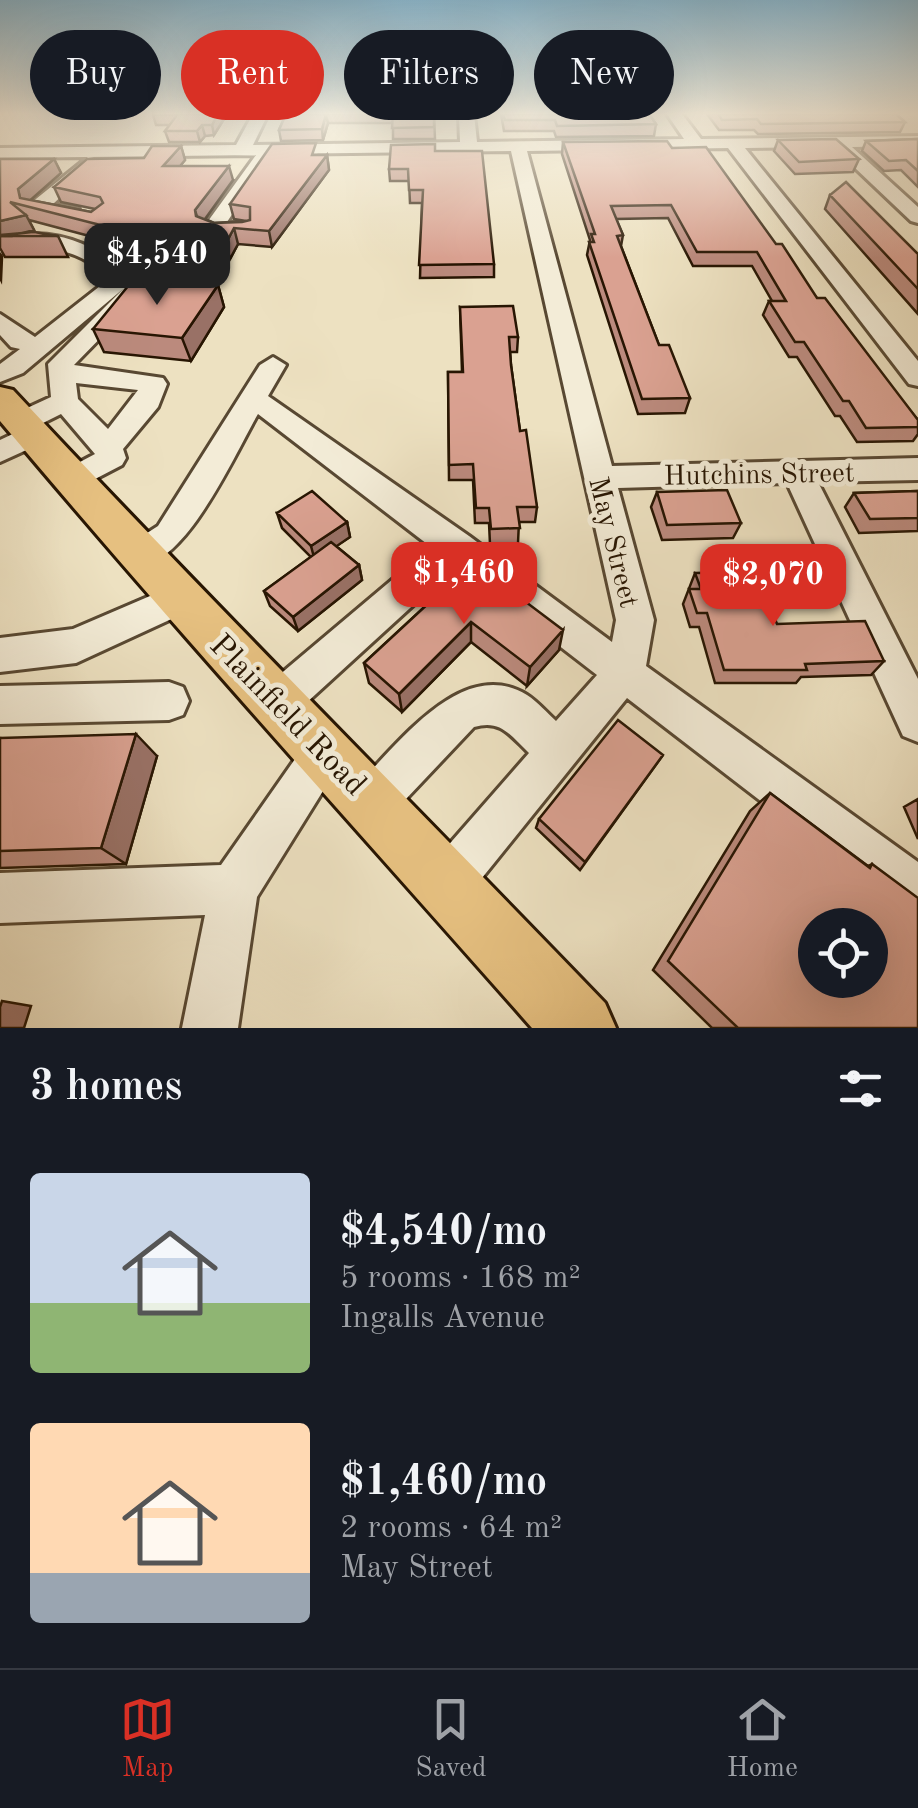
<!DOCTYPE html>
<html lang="en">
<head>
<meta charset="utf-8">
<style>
	body { margin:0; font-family:"Old Standard TT",serif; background:#242831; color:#f1f3f6; height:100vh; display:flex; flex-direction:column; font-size:38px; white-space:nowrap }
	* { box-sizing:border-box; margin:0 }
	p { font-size:32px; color:#9ea1a6 }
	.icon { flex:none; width:55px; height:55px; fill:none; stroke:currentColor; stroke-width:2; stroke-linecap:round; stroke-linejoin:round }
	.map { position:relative; height:1028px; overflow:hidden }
	.drawer { display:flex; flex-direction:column; background:#171b24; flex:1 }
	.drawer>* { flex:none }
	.guide { position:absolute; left:30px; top:30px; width:860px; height:90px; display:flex; gap:20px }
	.controls { position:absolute; left:798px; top:908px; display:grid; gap:20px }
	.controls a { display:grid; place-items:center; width:90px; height:90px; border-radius:50%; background:#171b24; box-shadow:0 10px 40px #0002; font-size:50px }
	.price { position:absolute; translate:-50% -85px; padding:0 22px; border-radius:20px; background:#d93025; color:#fff; font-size:32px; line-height:65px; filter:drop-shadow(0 2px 5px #0008) }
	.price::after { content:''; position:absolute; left:50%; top:60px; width:30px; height:22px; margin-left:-15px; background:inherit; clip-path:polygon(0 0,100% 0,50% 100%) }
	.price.current { background:#222; color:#fff }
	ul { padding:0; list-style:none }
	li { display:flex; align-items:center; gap:30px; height:250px; padding:0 30px }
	li span { display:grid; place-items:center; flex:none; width:280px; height:200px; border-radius:10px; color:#555 }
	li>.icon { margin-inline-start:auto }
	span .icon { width:120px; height:120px; fill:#fffc; stroke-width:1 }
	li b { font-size:42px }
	h2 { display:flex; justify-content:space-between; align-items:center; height:120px; padding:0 30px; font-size:42px }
	.pill { padding:0 35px; border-radius:45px; background:#171b24; box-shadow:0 10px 40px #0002; font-size:35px; line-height:90px }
	.pill.current { background:#d93025; color:#fff }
	.menu { display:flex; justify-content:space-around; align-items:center; height:140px; border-top:2px solid #363941; background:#171b24; font-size:28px; color:#9ea1a6 }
	.menu a { display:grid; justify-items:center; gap:5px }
	.menu .current { color:#d93025 }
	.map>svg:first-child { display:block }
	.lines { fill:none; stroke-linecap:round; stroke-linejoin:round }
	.minor-casing { stroke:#584832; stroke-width:6 }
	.major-casing { stroke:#271502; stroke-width:6 }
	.minor { fill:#f3ecd7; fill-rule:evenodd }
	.major { fill:#e6c080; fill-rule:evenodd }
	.wall { fill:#bb8a7d; stroke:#271502; stroke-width:2.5 }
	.shaded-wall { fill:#997166; stroke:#271502; stroke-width:2.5 }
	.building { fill:#daa191; stroke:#271502; stroke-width:2.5; fill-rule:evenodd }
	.labels { text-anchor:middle; stroke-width:10; stroke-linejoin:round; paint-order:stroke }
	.street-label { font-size:28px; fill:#271502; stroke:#f3ecd7 }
	.near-street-label { font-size:32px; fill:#271502; stroke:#f3ecd7 }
</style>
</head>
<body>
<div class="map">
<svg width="918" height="1028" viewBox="0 0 918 1028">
	<rect width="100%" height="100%" fill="#ede1c1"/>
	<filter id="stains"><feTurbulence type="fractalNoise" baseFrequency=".002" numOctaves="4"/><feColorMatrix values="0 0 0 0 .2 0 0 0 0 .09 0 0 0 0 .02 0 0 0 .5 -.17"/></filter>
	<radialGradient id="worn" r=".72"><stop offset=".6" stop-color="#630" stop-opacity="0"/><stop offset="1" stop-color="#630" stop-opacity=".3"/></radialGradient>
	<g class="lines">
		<defs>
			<path id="minor" d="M 253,114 L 268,114 L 253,145 L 460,142 L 459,114 L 474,114 L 477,142 L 684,139 L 667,114 L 682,114 L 701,139 L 918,136 L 918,146 L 852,147 L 918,207 L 918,223 L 911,221 L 833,147 L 745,148 L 918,361 L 918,386 L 909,384 L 728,148 L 527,151 L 612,466 L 918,458 L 918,480 L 818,482 L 918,679 L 918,742 L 903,736 L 787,483 L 618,488 L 654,620 L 646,666 L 918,862 L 918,917 L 901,909 L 627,698 L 465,899 L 448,906 L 431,899 L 424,882 L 431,865 L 529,753 C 510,735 501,719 474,727 L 389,817 L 373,824 L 357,817 L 350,801 L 357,785 C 398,745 462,655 527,695 C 538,702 547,713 556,721 L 597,675 L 456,566 L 293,715 L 279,720 L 265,715 L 259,701 L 265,687 L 431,547 L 258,414 C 236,451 180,580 130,564 L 125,554 L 130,544 L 158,526 L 260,365 L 273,357 L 286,365 L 268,396 L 469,536 L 612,642 L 616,620 L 511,151 L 272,154 L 227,222 L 251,225 L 251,233 C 237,237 213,238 203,228 L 256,155 L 0,158 L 0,148 L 236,145 Z
				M 88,157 L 94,158 L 94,166 L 53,204 L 79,209 L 79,217 L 31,211 L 31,203 Z
				M 35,234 C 71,234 98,250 127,269 L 129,284 L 150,269 L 161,276 L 74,365 L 163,378 L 167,384 L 158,407 L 123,449 L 126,458 L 122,465 L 74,490 L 63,487 L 59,479 L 63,471 L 95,454 L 61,414 L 37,426 L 49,435 L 44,442 L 0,462 L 0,440 L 19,431 L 8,422 L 12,415 L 51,397 L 48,364 L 123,289 L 23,373 L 0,382 L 0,364 L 20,349 L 11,347 L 0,335 L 0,314 L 35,337 L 109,279 C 79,246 41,244 0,254 L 0,242 ZM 76,383 L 138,390 L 108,429 L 78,399 Z
				M 178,584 L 191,588 L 196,599 L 191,610 L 76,663 L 0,672 L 0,638 L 73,629 Z
				M 169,682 L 183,687 L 189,701 L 183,715 L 169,720 L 0,724 L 0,686 Z
				M 324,733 L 339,739 L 346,754 L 257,897 L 238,1028 L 182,1028 L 205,915 L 0,923 L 0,873 L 221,865 L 309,739 Z"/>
			<path id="major" d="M 0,387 L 13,390 C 207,598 408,798 605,1003 L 616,1028 L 532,1028 C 354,826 173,627 0,421 Z"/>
		</defs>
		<use href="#minor" class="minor-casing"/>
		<use href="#major" class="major-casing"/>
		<use href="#minor" class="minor"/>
		<use href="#major" class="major"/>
	</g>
	<path class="wall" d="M 227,114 L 214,135 L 205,136 L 200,142 L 169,142 L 165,131 L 170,125 L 156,125 L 153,115 Z
		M 286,114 L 434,114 L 435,139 L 393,139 L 393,123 L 328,123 L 323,140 L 281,141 L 279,130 Z
		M 501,114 L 649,114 L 656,124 L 654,136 L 556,137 L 554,131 L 504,131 Z
		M 707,114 L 896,114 L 905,122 L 900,132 L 758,134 L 754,130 L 719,130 Z
		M 918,139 L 918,187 L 901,170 L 884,171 L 862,151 L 866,141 Z
		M 778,140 L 859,159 L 853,172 L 795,174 L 774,151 Z
		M 563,142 L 672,148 L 817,298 L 918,420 L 918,434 L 913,441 L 857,442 L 840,416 L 835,416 L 797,357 L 789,357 L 763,315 L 769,301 L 772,301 L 752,266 L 693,266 L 668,218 L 616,219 L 623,235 L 621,246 L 659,345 L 690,398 L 685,413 L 638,414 L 587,255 L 590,240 L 562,154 Z
		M 181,146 L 185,160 L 180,166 L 233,180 L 205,219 L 214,223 L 246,221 L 234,219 L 230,204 L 318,155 L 327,155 L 329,170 L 272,247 L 238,244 L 230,259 L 176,259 L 29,220 L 34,230 L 25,233 L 58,236 L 68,257 L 5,257 L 0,248 L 0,159 L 54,159 L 61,173 L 30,200 L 91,212 L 95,209 L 61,202 L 54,187 Z
		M 435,151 L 494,264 L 494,277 L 420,278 L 422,203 L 410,203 L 409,181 L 390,181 L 389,169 Z
		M 830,195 L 918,254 L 918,314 L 825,209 Z
		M 218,285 L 224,307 L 191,361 L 104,352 L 93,329 Z
		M 460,307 L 518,337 L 517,352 L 510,352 L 511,365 L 520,431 L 537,507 L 535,522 L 519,522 L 518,543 L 490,544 L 489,523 L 475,523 L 473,480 L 449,480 L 448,372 L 462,372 Z
		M 918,491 L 918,531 L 859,533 L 845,507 L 854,493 Z
		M 657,492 L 741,523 L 733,538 L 662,540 L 651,507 Z
		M 277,513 L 347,522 L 350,537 L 336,546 L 359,565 L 362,580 L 298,631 L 270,606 L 264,591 L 311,557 L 282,528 Z
		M 473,562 L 559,650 L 527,686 L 471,642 L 402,712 L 369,683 L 364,663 Z
		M 695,573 L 777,624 L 884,661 L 871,675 L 801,677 L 796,683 L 715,683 L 699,627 L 690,627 L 683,604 Z
		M 0,738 L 157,756 L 126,864 L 0,868 Z
		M 663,755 L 580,870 L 536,828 L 539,819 Z
		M 770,793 L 868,866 L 872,864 L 918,1028 L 712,1028 L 653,970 L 750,811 Z
		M 918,799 L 918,839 L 904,807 Z"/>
	<path class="shaded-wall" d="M 218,114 L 227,114 L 214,135 L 212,125 Z
		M 326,114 L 328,123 L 323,140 L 322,129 Z
		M 202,125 L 205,136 L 200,142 L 197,131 Z
		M 181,146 L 185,160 L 168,181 L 163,166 Z
		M 327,155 L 329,170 L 272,247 L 269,231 Z
		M 54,159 L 61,173 L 26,204 L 20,198 L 18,189 Z
		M 229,166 L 233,180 L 200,226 L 195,210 Z
		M 26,215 L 34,230 L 12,236 L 0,236 L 0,221 Z
		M 234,228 L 238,244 L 230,259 L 226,243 Z
		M 0,254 L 2,257 L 1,280 L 0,278 Z
		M 218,285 L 224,307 L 191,361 L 182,338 Z
		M 347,522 L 350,537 L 315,561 L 311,546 Z
		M 359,565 L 362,580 L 298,631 L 293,617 Z
		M 471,622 L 471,642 L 402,712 L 399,694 Z
		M 563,630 L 559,650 L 527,686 L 530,667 Z
		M 136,734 L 157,756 L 126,864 L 101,848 Z
		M 2,1001 L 31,1006 L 24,1028 L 0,1028 L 0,1007 Z"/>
	<path class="building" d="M 153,114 L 218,114 L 212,125 L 202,125 L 197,131 L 165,131 L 177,115 Z
		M 286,114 L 326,114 L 322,129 L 279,130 Z
		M 393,114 L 434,114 L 434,127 L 392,128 Z
		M 503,114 L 649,114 L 656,124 L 557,126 L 555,120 L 505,120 Z
		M 718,114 L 896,114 L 905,122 L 761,124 L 757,119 L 722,120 Z
		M 836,139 L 859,159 L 799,162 L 778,140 Z
		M 918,139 L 918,171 L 906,160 L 889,161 L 866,141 Z
		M 667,141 L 672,148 L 706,147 L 776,244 L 782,244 L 817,298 L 825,298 L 918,420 L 918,427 L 866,428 L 849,401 L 843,401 L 804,342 L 795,342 L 769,301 L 786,301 L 757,252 L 697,252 L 671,205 L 611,206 L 623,235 L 617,236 L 659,345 L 669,345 L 690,398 L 642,399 L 589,242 L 594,242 L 591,234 L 595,234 L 563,142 Z
		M 316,143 L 312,155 L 327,155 L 269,231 L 234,228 L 226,243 L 171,243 L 10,202 L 26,215 L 0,221 L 0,159 L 54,159 L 18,189 L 20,198 L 91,212 L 103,203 L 100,197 L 54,187 L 87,159 L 144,158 L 152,146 L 181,146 L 163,166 L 229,166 L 195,210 L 196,216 L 214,223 L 242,222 L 250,220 L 250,207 L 230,204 L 272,144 Z
		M 435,144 L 435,151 L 482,151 L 494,264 L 419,265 L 423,190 L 409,190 L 408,169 L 389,169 L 391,145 Z
		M 846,182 L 918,254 L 918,289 L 830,195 Z
		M 34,232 L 58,236 L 0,236 L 0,235 Z
		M 133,280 L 218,285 L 182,338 L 93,329 Z
		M 513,306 L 518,337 L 509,337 L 511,365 L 520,431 L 526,430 L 537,507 L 517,507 L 520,528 L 491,529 L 489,508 L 476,508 L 473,464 L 449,465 L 448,372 L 463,372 L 460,307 Z
		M 727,490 L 741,523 L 667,525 L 657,492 Z
		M 312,491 L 347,522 L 311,546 L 277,513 Z
		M 918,491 L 918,518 L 870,519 L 854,493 Z
		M 331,542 L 359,565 L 293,617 L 264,591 Z
		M 473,562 L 563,630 L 530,667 L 471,622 L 399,694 L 364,663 Z
		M 756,572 L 777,624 L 865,621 L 884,661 L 805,664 L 807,670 L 724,670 L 707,613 L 697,613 L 689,589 L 701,589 L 695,573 Z
		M 618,720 L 663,755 L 585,862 L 539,819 Z
		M 136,734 L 101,848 L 0,851 L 0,738 Z
		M 770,793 L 870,868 L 872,864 L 918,898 L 918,1028 L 738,1028 L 668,961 ZM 815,925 L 870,925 L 870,980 L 815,980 Z"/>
	<linearGradient id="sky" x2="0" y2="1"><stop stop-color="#89b8d1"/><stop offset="0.44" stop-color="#f7f2e3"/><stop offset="1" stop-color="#f7f2e3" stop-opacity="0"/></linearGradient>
	<rect width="918" height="258" fill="url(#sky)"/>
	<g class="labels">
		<g class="street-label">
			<text transform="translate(759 473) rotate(-1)" y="10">Hutchins Street</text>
			<text transform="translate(615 542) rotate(76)" y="10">May Street</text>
		</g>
		<g class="near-street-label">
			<text transform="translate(289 714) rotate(46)" y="11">Plainfield Road</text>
		</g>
	</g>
	<rect width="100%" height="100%" filter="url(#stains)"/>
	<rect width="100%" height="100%" fill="url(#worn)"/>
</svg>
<div class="controls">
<a><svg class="icon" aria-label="locate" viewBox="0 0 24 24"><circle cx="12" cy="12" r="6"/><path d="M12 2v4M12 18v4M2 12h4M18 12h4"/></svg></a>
</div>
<b class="price current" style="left:157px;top:308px">$4,540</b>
<b class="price" style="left:464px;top:627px">$1,460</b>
<b class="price" style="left:773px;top:629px">$2,070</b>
<div class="guide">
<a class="pill">Buy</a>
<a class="pill current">Rent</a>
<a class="pill">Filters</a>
<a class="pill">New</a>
</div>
</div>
<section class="drawer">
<h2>3 homes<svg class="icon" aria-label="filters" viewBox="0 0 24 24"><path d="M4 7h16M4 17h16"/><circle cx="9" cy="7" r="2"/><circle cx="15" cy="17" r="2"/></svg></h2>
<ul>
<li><span style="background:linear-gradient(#c9d6e8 65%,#8fb573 0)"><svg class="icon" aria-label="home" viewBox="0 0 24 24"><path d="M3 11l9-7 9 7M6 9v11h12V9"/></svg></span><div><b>$4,540/mo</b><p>5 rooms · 168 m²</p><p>Ingalls Avenue</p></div></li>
<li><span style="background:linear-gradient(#ffd9b3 75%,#9aa5b1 0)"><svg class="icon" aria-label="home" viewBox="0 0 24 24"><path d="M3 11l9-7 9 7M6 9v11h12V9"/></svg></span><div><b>$1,460/mo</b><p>2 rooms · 64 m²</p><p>May Street</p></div></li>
</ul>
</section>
<nav class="menu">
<a class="current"><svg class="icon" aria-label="map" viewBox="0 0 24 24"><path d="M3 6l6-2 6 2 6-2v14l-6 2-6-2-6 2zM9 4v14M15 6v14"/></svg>Map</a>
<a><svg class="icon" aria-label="saved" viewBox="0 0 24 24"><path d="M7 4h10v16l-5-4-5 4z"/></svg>Saved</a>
<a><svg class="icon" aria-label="home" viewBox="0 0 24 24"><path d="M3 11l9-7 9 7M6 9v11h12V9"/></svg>Home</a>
</nav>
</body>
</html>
